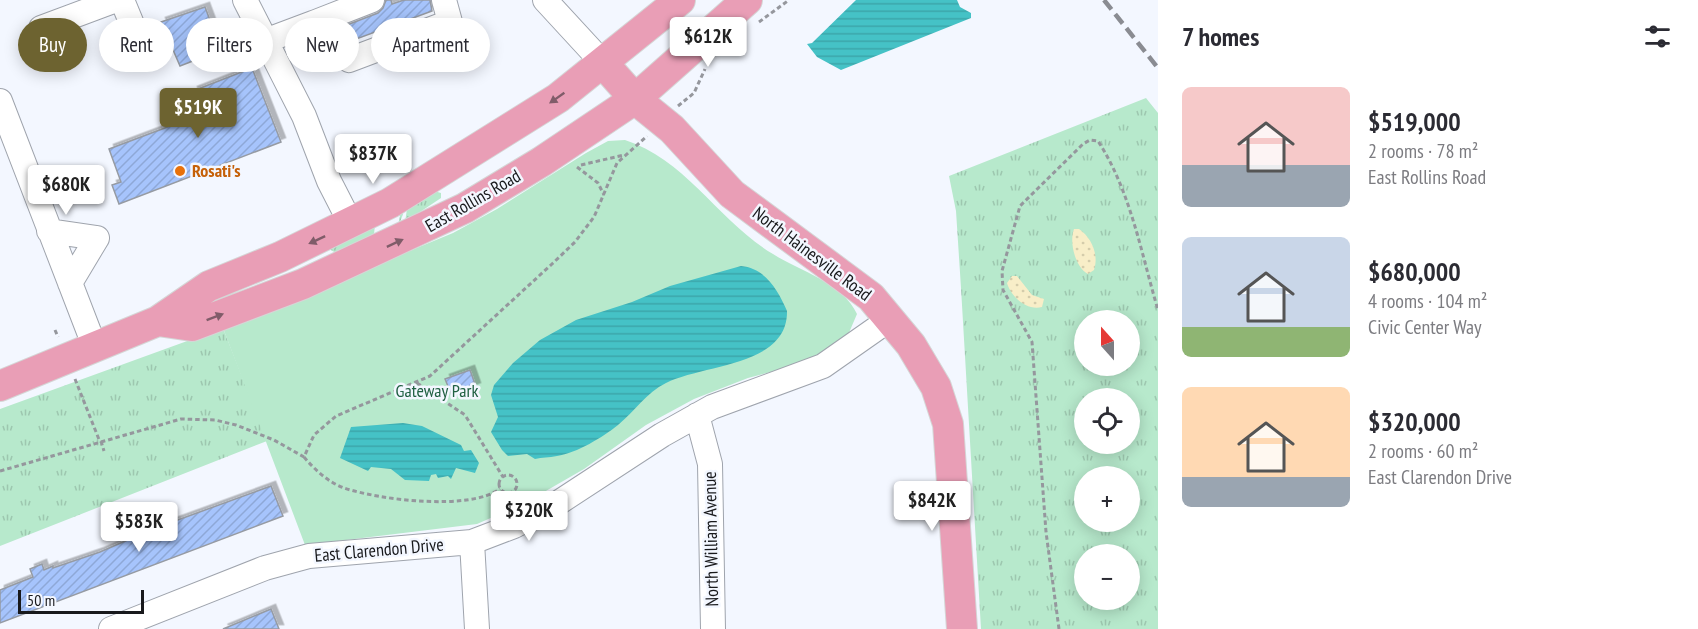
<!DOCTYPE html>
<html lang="en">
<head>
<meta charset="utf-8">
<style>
	body { margin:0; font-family:"PT Sans Narrow",sans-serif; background:#f2f2f3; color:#2b2b33; height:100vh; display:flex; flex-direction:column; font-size:22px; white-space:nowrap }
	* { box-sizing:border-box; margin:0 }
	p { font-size:20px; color:#7c7c81 }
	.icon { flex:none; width:33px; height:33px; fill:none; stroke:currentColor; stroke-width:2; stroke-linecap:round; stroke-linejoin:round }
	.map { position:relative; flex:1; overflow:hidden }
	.side { display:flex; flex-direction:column; background:#fff; width:540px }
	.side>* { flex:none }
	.guide { position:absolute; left:18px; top:18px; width:570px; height:54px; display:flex; gap:12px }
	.needle { width:39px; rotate:339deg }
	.fabs { position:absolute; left:1074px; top:310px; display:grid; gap:12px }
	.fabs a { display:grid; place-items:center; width:66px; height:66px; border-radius:50%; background:#fff; box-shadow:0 3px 15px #0003; font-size:30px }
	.scale { position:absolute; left:18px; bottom:15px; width:126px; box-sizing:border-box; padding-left:6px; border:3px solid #18191c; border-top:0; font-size:16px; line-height:21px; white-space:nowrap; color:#18191c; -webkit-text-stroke:4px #f3f7ff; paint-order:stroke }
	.price { position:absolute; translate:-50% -51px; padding:0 14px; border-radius:6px; background:#fff; color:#222; font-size:20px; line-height:39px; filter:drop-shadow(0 2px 3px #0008) }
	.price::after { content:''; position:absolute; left:50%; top:36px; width:18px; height:14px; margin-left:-9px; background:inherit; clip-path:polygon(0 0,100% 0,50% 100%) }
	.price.current { background:#6d6330; color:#fff }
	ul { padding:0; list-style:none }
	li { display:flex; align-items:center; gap:18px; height:150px; padding:0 24px }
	li span { display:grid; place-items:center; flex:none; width:168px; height:120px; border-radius:9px; color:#555 }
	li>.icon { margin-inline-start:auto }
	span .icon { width:72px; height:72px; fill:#fffc; stroke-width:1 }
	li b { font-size:26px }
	h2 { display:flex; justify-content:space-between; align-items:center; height:72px; padding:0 24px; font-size:26px }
	.tag { padding:0 21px; border-radius:27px; background:#fff; box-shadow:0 3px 15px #0003; font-size:21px; line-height:54px }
	.tag.current { background:#6d6330; color:#fff }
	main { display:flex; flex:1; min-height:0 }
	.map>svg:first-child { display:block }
	.grass { fill:url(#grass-tufts); fill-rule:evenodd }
	.sand { fill:url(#sand-dots) }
	.green { fill:#b7e9cc }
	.water { fill:url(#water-rules) }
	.building { fill:url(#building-hatch); stroke:#969ba3; stroke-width:1.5; filter:url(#shadow) }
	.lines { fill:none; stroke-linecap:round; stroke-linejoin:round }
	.minor-casing { stroke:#9fa4ad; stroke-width:26 }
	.major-casing { stroke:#d5d6d6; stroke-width:32 }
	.path { stroke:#95979d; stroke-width:3; stroke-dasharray:4.5 3; stroke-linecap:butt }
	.minor { stroke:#fff; stroke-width:24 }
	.major { stroke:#e99eb6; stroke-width:30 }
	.rail { stroke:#8a8c92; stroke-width:4.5; stroke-dasharray:12 6; stroke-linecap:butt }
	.oneway { fill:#805c69 }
	.food-dot { fill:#e8710a; stroke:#f3f7ff; stroke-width:2 }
	.labels { text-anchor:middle; stroke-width:5; stroke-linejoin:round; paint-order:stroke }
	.food-label { font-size:18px; font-weight:bold; fill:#c56008; stroke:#f3f7ff; text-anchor:start }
	.street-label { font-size:18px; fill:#18191c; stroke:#f3f7ff }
	.park-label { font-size:18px; fill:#206042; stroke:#f3f7ff }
</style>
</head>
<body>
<main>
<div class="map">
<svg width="1158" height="629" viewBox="0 0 1158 629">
	<defs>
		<pattern id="grass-tufts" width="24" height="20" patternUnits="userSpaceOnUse" patternTransform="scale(1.5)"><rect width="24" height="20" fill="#b7e9cc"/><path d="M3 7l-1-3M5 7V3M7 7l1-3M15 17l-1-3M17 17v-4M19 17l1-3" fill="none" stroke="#9dc7af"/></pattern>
		<pattern id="sand-dots" width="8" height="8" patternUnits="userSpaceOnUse" patternTransform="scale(1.5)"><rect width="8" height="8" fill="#f8eec8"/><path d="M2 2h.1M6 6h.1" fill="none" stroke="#d4ccab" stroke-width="1.8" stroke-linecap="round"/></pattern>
		<pattern id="water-rules" width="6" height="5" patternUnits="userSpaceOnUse" patternTransform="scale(1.5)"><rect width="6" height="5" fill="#45c2c6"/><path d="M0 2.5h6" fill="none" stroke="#3ca6aa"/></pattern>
		<pattern id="building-hatch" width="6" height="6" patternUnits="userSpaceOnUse" patternTransform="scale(1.5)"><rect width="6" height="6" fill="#a6c4fc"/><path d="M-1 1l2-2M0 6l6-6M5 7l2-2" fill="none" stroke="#8ea8d7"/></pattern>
		<filter id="shadow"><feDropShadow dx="4.5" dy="-4.5" stdDeviation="0" flood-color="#0004"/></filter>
	</defs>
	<rect width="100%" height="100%" fill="#f3f7ff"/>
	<path class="grass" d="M 1146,98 L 1158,113 L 1158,629 L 981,629 L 961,288 L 956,211 L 949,176 ZM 1084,321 L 1130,321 L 1130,366 L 1084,366 ZM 1084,399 L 1130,399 L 1130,444 L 1084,444 ZM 1084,477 L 1130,477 L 1130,522 L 1084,522 ZM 1084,555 L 1130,555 L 1130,600 L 1084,600 Z
		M 434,191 L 441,193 L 441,198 L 405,222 L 407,209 Z
		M 401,211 L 403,214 L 398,228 L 331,261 L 336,253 L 329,249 L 375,225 L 374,234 L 398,226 L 400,216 L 397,213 Z
		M 223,328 L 267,441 L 0,546 L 0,409 Z"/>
	<path class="sand" d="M 1074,229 L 1079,229 C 1092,238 1099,255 1094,270 L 1088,274 C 1075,267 1069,242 1074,229 Z
		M 1012,276 L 1017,276 L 1032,295 L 1044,299 L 1042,307 C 1027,311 1011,297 1007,283 Z"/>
	<path class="green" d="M 625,140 C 687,160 719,222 773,254 C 800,271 843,283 857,314 L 848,335 L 828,349 L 797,365 L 748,378 L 694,399 L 646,425 L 584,469 L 525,503 L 477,524 L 305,545 L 223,328 L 453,233 L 497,209 L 586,153 L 608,141 Z"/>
	<path class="water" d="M 856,0 L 957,0 L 960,7 L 971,13 L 971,18 L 841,70 L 817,57 L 807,44 L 812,43 Z
		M 741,266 C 765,268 778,290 787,311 C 788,367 702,364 666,383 C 646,393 635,411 618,425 C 603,437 577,453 557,456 C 549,458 542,457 535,459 L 527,454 L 508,456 L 502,450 L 491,432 L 498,417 L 491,395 L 494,385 L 513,363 L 540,340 L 576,320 L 632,302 L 670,286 Z
		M 403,423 L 422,426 L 461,445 L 464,451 L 471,450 L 479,463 L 475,473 L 456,468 L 451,479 L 448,476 L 438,478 L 436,474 L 431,475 L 429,481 L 405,480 L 391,469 L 371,467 L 368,471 L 340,458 L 351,427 Z"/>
	<path class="building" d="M 386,0 L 391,0 L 392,4 L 404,0 L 430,0 L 432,11 L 351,41 L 341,31 L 339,28 L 378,13 L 383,8 Z
		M 205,7 L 221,50 L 180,66 L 161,22 Z
		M 252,68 L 281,142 L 119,204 L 112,185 L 121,182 L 109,149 L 202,114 L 193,91 Z
		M 470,370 L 476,387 L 452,396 L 445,379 Z
		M 271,486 L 283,516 L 0,623 L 0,590 L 33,577 L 30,569 L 42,564 L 44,570 L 53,566 L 53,568 L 100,552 L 153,529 Z
		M 271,609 L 279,629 L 223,629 Z"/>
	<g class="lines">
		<defs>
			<path id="minor" d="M 122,0 L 134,29
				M 245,0 L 304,116 L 329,181 L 351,224
				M 545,0 L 603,63
				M 313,23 L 372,0
				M 41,28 L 116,0
				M 265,41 L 313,23 L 349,60 L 450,22 L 444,0
				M 0,101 L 94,345
				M 49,231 L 97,238
				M 70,283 L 97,238
				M 697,415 L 710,464 L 713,629
				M 472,542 L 477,629
				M 111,629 L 265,568 L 309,556 L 472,542 L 514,526 L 558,503 L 662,435 L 712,407 L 823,366 L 890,319"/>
			<path id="major" d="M 603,63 L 635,99 L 672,129 L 732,194 L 871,297 L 911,345 L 936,387 L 948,424 L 962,629
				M 158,321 L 192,326 L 303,284 L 465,208 L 541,162 L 635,99 L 747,0
				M 0,386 L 158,321 L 209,286 L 280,257 L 390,203 L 558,98 L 680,0"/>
		</defs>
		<use href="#minor" class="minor-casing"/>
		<use href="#major" class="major-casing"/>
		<path class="path" d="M 759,22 L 789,0
			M 678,106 L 694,93 L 705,69
			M 581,165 L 624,155
			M 577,167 L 598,183 L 604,195
			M 55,330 L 58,337
			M 75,379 L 100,442
			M 417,383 L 465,415 L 503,477
			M 101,441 L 104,451
			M 304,457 C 315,470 328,482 344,488 C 380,500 469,511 500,489
			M 0,471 L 181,419 L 215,420 L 236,425 L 274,440 L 304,457 L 314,435 L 336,416 L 430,376 L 552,264 L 575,242 L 594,217 L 617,163 L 647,136
			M499 484a9 9 0 1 1 18 0a9 9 0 1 1-18 0Z
			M 1059,629 L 1046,532 L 1032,342 L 1003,290 L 1002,271 L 1020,206 L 1083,144 L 1090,140 L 1098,141 C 1131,192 1141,253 1158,310"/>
		<use href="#minor" class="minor"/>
		<use href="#major" class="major"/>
		<path class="rail" d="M 1104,0 L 1158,68"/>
	</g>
	<defs><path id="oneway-solid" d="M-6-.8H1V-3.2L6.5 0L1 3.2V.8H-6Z" transform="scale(1.5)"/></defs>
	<g class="oneway">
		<use href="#oneway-solid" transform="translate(557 98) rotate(145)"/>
		<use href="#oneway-solid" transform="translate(317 240) rotate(155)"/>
		<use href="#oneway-solid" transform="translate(395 243) rotate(-25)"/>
		<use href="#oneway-solid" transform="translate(215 317) rotate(-21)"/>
	</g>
	<circle class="food-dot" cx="180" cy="171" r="6"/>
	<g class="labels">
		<g class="food-label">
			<text x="192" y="177">Rosati's</text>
		</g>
		<g class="street-label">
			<text transform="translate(473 201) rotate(-30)" y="6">East Rollins Road</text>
			<text transform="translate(812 254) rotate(37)" y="6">North Hainesville Road</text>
			<text transform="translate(711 539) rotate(-91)" y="6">North William Avenue</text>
			<text transform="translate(379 550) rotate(-5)" y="6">East Clarendon Drive</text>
		</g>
		<g class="park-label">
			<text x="437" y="397">Gateway Park</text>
		</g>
	</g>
</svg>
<div class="fabs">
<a><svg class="needle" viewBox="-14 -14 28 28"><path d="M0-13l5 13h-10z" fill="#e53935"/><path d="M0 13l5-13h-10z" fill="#7c7c81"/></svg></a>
<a><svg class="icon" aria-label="locate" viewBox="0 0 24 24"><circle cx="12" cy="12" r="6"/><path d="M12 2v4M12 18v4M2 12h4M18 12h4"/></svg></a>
<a>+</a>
<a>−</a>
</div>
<div class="scale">50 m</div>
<b class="price" style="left:708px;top:68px">$612K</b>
<b class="price current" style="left:198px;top:139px">$519K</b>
<b class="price" style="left:373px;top:185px">$837K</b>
<b class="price" style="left:66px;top:216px">$680K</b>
<b class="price" style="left:932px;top:532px">$842K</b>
<b class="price" style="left:529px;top:542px">$320K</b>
<b class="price" style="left:139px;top:553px">$583K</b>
<div class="guide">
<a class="tag current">Buy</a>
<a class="tag">Rent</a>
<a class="tag">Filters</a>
<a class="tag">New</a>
<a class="tag">Apartment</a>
</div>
</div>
<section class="side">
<h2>7 homes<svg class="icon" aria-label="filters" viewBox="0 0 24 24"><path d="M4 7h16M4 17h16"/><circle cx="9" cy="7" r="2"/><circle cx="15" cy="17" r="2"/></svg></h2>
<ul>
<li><span style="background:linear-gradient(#f6c9c9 65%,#9aa5b1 0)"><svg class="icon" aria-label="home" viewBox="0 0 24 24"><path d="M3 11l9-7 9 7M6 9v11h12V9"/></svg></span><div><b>$519,000</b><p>2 rooms · 78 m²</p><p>East Rollins Road</p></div></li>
<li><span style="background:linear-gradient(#c9d6e8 75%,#8fb573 0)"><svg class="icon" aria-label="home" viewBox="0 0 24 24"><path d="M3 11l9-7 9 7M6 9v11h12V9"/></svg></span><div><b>$680,000</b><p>4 rooms · 104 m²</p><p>Civic Center Way</p></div></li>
<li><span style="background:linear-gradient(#ffd9b3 75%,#9aa5b1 0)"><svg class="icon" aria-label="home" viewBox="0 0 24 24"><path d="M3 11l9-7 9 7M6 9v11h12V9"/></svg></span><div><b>$320,000</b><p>2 rooms · 60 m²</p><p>East Clarendon Drive</p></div></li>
</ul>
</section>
</main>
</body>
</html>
